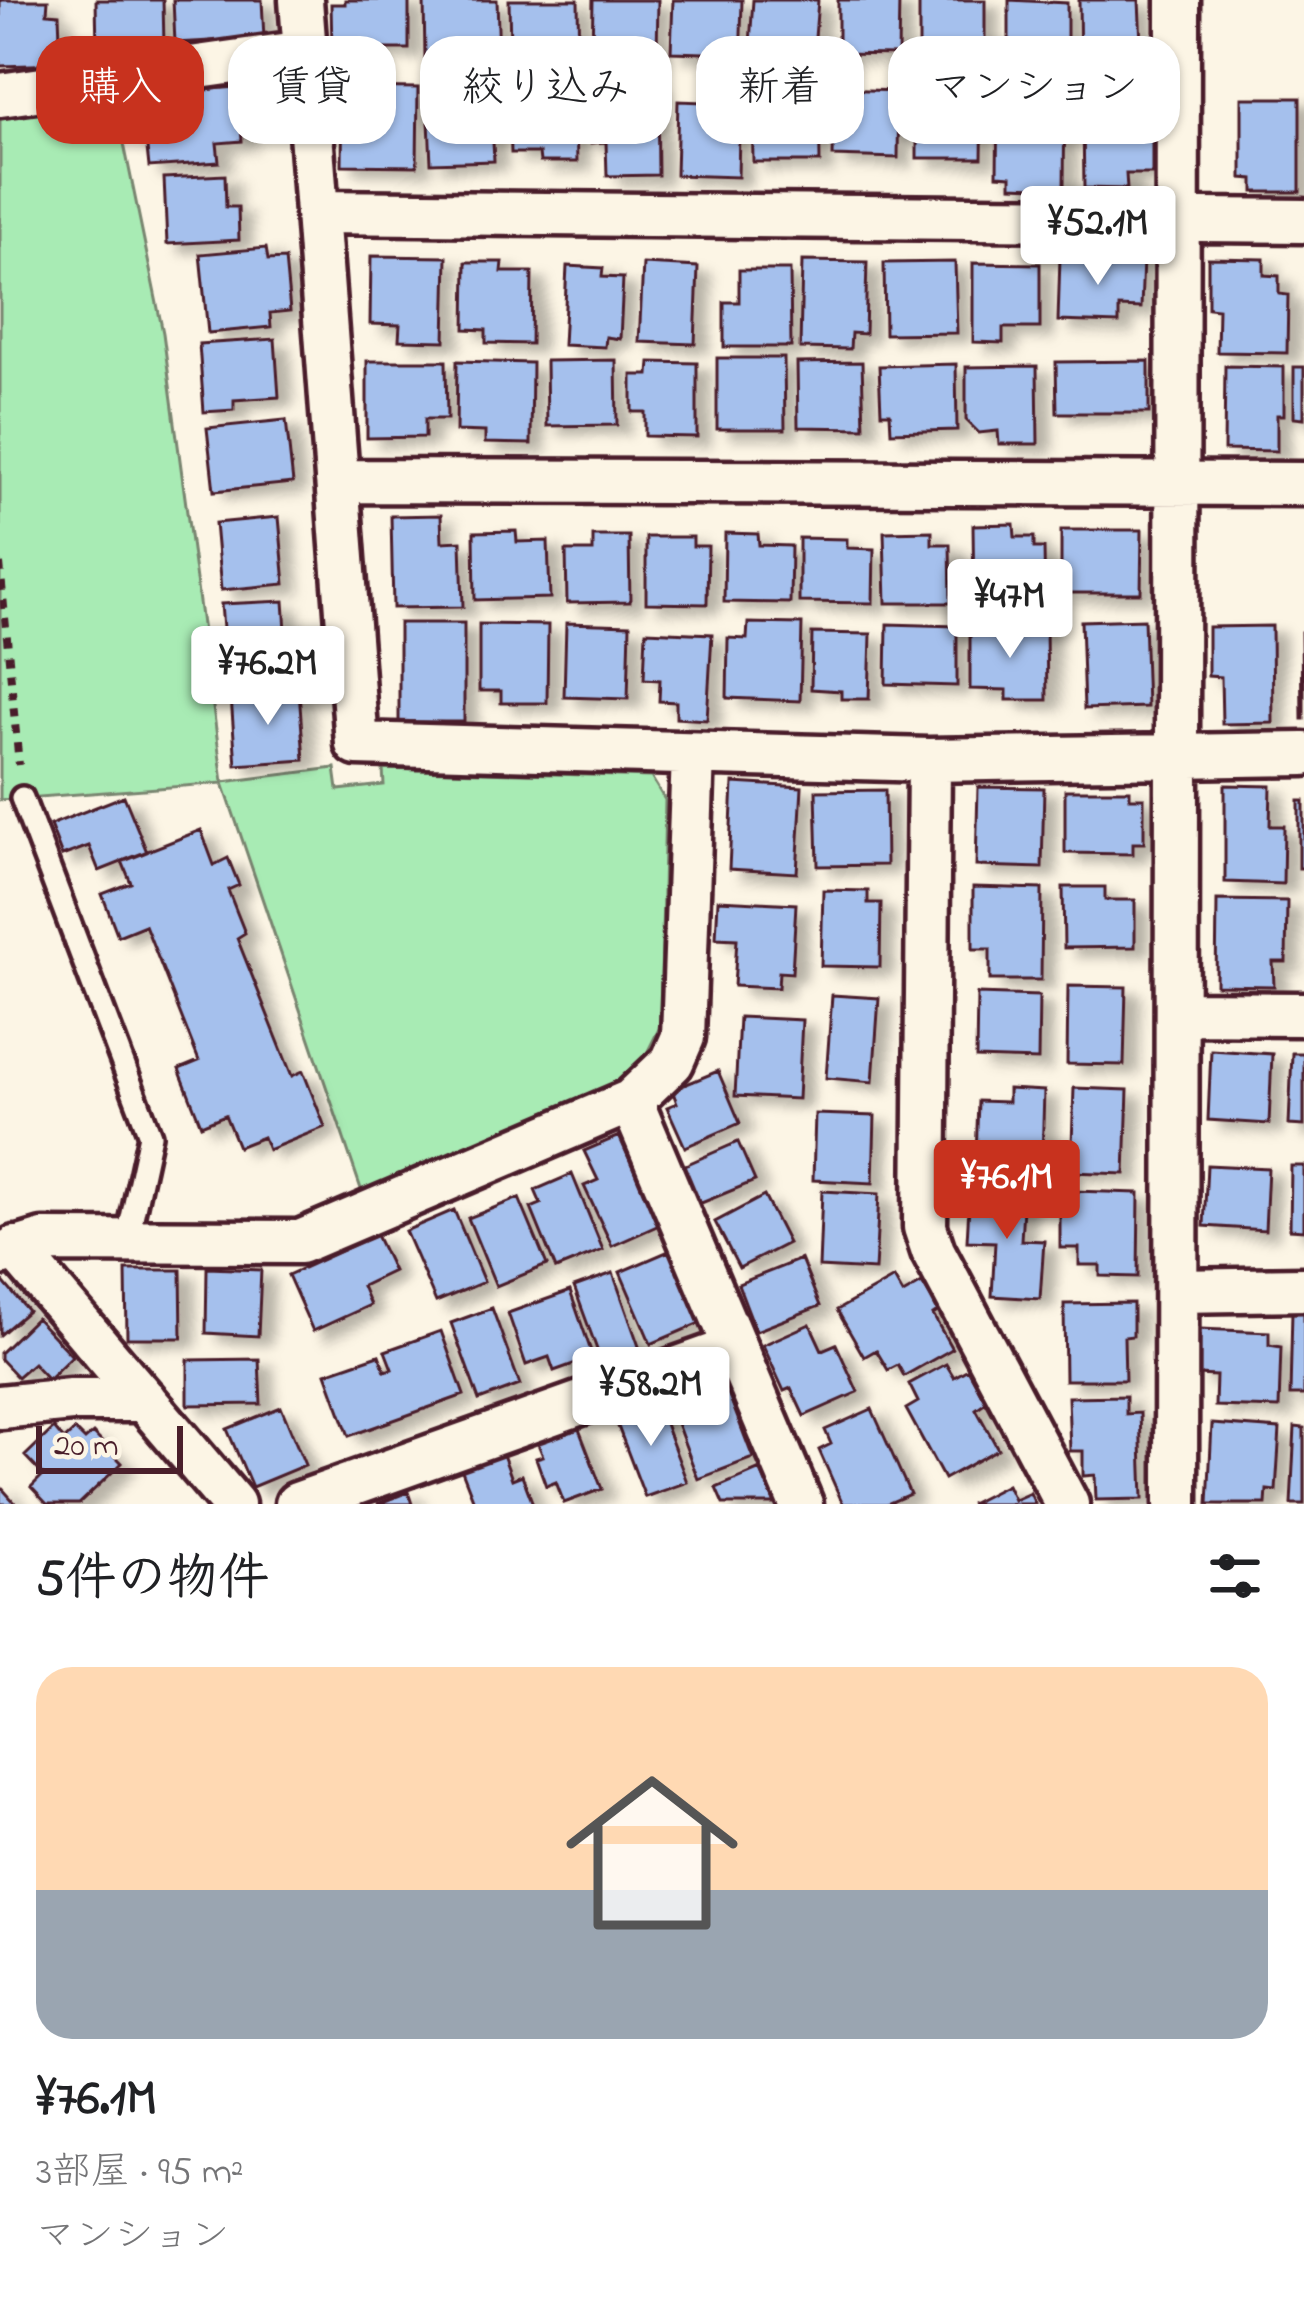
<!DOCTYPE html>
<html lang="ja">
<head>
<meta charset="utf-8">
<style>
	body { margin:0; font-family:"Indie Flower","Klee One",sans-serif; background:#f6f6f6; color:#202124; height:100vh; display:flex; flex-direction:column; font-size:45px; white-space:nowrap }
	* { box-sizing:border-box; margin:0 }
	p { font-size:39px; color:#757577 }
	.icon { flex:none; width:66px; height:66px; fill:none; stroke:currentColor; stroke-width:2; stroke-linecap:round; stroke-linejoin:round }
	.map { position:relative; height:1504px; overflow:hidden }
	.side { display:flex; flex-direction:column; background:#fff; flex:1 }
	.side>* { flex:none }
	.guide { position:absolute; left:36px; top:36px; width:1233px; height:108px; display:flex; gap:24px }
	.scale { position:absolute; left:36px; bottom:30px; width:147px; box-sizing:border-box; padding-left:12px; border:6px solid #4a1f2b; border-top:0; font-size:33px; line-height:42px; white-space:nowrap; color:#4a1f2b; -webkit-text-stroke:9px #fcf5e5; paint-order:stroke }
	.price { position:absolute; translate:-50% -102px; padding:0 27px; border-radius:12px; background:#fff; color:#222; font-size:39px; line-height:78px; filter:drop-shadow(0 3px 6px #0008) }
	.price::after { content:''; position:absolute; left:50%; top:72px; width:36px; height:27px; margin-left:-18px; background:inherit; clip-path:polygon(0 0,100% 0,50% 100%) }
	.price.selected { background:#c8321e; color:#fff }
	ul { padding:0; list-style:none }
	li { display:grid; align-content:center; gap:24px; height:636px; padding:0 36px }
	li+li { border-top:3px solid #e0e0e0 }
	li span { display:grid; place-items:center; height:372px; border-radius:36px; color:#555 }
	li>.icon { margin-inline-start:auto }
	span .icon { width:216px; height:216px; fill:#fffc; stroke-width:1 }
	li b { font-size:51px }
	h2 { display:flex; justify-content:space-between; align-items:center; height:144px; padding:0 36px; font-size:51px }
	.chip { padding:0 42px; border-radius:36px; background:#fff; box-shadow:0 3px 9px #0004; font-size:42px; line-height:108px }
	.chip.selected { background:#c8321e; color:#fff }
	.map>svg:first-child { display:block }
	.green { fill:#a8ebb4; stroke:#798570; stroke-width:3 }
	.building { fill:#a5c0ed; stroke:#4a1f2b; stroke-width:3; filter:url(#shadow) }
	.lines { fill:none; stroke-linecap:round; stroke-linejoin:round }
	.service-casing { stroke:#4a1f2b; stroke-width:30 }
	.minor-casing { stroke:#4a1f2b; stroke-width:51 }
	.path { stroke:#4a1f2b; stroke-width:8; stroke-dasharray:9 9; stroke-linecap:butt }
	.service { stroke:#fcf5e5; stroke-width:21 }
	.minor { stroke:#fcf5e5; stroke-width:42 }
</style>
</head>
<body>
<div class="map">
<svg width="1304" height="1504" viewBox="0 0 1304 1504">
	<defs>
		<filter id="shadow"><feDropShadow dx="13" dy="8" stdDeviation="6" flood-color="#0004"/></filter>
	</defs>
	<rect width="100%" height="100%" fill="#fcf5e5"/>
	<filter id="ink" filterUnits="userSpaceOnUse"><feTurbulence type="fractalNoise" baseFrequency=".00833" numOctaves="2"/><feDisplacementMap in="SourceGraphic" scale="24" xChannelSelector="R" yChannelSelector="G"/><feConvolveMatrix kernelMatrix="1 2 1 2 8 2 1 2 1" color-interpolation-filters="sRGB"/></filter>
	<g filter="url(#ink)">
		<path class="green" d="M 114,95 L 163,333 L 223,782 L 335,768 L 338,790 L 384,785 L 383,769 L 651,777 L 665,800 L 660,1027 L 646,1055 L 614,1085 L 362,1192 L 223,783 L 0,800 L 0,110 Z"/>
		<path class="building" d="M 0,0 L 48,0 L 47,13 L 59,14 L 61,64 L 0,66 Z
			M 96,0 L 163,0 L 164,46 L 97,50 Z
			M 173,0 L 262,0 L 264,38 L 175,43 Z
			M 345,0 L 409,0 L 409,49 L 332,49 L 331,4 L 345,4 Z
			M 424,0 L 497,0 L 499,57 L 425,58 Z
			M 509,0 L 578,0 L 579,65 L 530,65 L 530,51 L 510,51 Z
			M 593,0 L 658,0 L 657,54 L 592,52 Z
			M 673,0 L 742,0 L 740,69 L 703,67 L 703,53 L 671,52 Z
			M 753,0 L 818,0 L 813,63 L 749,58 Z
			M 838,0 L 899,0 L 898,55 L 838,54 Z
			M 919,0 L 985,0 L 985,56 L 919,56 Z
			M 1009,0 L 1067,3 L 1067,66 L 1009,65 Z
			M 1079,0 L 1139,0 L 1141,44 L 1119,44 L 1120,71 L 1080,71 Z
			M 575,83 L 577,162 L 540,162 L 539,153 L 511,153 L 509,84 Z
			M 657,84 L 658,175 L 607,176 L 606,142 L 591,143 L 590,85 Z
			M 490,85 L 494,161 L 431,163 L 428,101 L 453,100 L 452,87 Z
			M 238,87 L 242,141 L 217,143 L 219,162 L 149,167 L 146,139 L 135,140 L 132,95 Z
			M 343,87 L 418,88 L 417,166 L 342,165 Z
			M 704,88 L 740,89 L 738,177 L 676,175 L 678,101 L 704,102 Z
			M 917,88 L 965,88 L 965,99 L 983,99 L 982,158 L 917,158 Z
			M 784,89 L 819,89 L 820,162 L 753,162 L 752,101 L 783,102 Z
			M 835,89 L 899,91 L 898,158 L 833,156 Z
			M 998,93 L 1065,94 L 1064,188 L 1011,186 L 1011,176 L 997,175 Z
			M 1242,98 L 1300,98 L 1300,192 L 1254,192 L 1254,179 L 1242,178 Z
			M 1083,121 L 1152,121 L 1152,174 L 1126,174 L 1127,189 L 1084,188 Z
			M 225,175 L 226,207 L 238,207 L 239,240 L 167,244 L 164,178 Z
			M 266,248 L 268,260 L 285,259 L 290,311 L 270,313 L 271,327 L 208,333 L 200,254 Z
			M 371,256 L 447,257 L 445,341 L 399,340 L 400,325 L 370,324 Z
			M 1060,257 L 1143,259 L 1141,308 L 1119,307 L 1119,323 L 1058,321 Z
			M 1208,258 L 1264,259 L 1264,275 L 1279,276 L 1279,294 L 1288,295 L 1287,353 L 1217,352 L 1218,309 L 1208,308 Z
			M 802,261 L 867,262 L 865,334 L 851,333 L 850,349 L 800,348 Z
			M 466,262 L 503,262 L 502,272 L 532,272 L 531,344 L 486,343 L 486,330 L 465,329 Z
			M 955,262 L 957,333 L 885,334 L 884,263 Z
			M 973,263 L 1040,264 L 1040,328 L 1003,328 L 1003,343 L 973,342 Z
			M 643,264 L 698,267 L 695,344 L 639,342 Z
			M 567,266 L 603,268 L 602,277 L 623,278 L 620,339 L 606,337 L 605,347 L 563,345 Z
			M 739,270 L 790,270 L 791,347 L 724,347 L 724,302 L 739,302 Z
			M 275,339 L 279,397 L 234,400 L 234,410 L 204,412 L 199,344 Z
			M 717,358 L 784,358 L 785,429 L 717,429 Z
			M 616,360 L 617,425 L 547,426 L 546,361 Z
			M 367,361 L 446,361 L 447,419 L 425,419 L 425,437 L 367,438 Z
			M 457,361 L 532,363 L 531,444 L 485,443 L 485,432 L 456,431 Z
			M 1149,361 L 1149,413 L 1057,413 L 1056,362 Z
			M 650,362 L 697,363 L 697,437 L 645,436 L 645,412 L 632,412 L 632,375 L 649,375 Z
			M 862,362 L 864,428 L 798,427 L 797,363 Z
			M 956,364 L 957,430 L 891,432 L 890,413 L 881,413 L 879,366 Z
			M 1037,366 L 1038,444 L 999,444 L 998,431 L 979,433 L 966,420 L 966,367 Z
			M 1225,366 L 1284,367 L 1284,415 L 1277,415 L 1277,451 L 1224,450 Z
			M 1294,367 L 1304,367 L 1304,418 L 1294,417 Z
			M 286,420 L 293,483 L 214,491 L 207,428 Z
			M 441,515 L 442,542 L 461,541 L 463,607 L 393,608 L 391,516 Z
			M 279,517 L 285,584 L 221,590 L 215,523 Z
			M 1014,524 L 1015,537 L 1034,537 L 1034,548 L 1044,548 L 1045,599 L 974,600 L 973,525 Z
			M 1061,530 L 1142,530 L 1141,593 L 1061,593 Z
			M 516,531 L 517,542 L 548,541 L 550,598 L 475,600 L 474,532 Z
			M 932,531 L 932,544 L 950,544 L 951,603 L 886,603 L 884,532 Z
			M 725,533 L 758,534 L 759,545 L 791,546 L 790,603 L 724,602 Z
			M 593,536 L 629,536 L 630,602 L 567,603 L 566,551 L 593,551 Z
			M 646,537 L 693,537 L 693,546 L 708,546 L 707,604 L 646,603 Z
			M 799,538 L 847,539 L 847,548 L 874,549 L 873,603 L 799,602 Z
			M 284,601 L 289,676 L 227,679 L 221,604 Z
			M 1144,619 L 1147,707 L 1084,709 L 1081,621 Z
			M 399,623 L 464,623 L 464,722 L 399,722 Z
			M 566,623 L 630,625 L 628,699 L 564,697 Z
			M 748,623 L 802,624 L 800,701 L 727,698 L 728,638 L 747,639 Z
			M 479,624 L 548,625 L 547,703 L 501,703 L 501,691 L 479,691 Z
			M 887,624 L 957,626 L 957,686 L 886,684 Z
			M 1272,626 L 1273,723 L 1222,724 L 1221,677 L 1208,676 L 1208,627 Z
			M 970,627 L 1046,627 L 1047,700 L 1007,700 L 1007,690 L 970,689 Z
			M 646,631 L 712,634 L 707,720 L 676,718 L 676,702 L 659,701 L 660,680 L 644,679 Z
			M 1301,632 L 1304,632 L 1304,719 L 1302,719 Z
			M 812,633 L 871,634 L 869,699 L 841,699 L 841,691 L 811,689 Z
			M 299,691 L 304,760 L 236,765 L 231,697 Z
			M 733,783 L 802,787 L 797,873 L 729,869 Z
			M 1225,785 L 1271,786 L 1270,826 L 1284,826 L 1283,884 L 1225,882 Z
			M 978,787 L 1044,788 L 1042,868 L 976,866 Z
			M 885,790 L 886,865 L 818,866 L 816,791 Z
			M 1065,790 L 1130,790 L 1130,798 L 1144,798 L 1144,843 L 1133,843 L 1133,854 L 1065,853 Z
			M 124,796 L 147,852 L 99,871 L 89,846 L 62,856 L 50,825 Z
			M 1299,801 L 1304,801 L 1304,868 L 1299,868 Z
			M 201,830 L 214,865 L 228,858 L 239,885 L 228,890 L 245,933 L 237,938 L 292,1076 L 303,1071 L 325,1127 L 268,1150 L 263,1137 L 238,1147 L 225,1115 L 201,1125 L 179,1069 L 199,1061 L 145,925 L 118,936 L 102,894 L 131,883 L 122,861 Z
			M 973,887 L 1042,889 L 1041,980 L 990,980 L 990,949 L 973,949 Z
			M 1063,887 L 1105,887 L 1105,900 L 1135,900 L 1135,947 L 1064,948 Z
			M 823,890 L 868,891 L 868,903 L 881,903 L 880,967 L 821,966 Z
			M 718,900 L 796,904 L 792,973 L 779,972 L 778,988 L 734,986 L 737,939 L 716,938 Z
			M 1217,900 L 1287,901 L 1286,962 L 1273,962 L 1274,986 L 1216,985 Z
			M 1068,986 L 1126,987 L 1124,1065 L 1067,1064 Z
			M 977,994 L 1039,996 L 1038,1060 L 976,1058 Z
			M 832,995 L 879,998 L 873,1082 L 826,1078 Z
			M 739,1017 L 802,1020 L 798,1099 L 735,1096 Z
			M 1211,1050 L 1272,1054 L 1269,1124 L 1208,1120 Z
			M 1292,1053 L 1304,1053 L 1304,1126 L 1289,1125 Z
			M 718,1071 L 740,1123 L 685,1147 L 667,1107 L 677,1103 L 672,1090 Z
			M 1074,1088 L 1128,1090 L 1125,1174 L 1071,1172 Z
			M 1008,1089 L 1044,1091 L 1042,1159 L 976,1156 L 978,1101 L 1008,1102 Z
			M 815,1114 L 875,1116 L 873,1183 L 813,1180 Z
			M 619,1136 L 659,1225 L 612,1246 L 584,1186 L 598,1180 L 584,1151 Z
			M 738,1142 L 755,1181 L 699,1204 L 683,1166 Z
			M 1207,1165 L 1268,1168 L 1265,1230 L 1204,1226 Z
			M 1291,1166 L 1304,1166 L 1304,1230 L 1290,1229 Z
			M 572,1174 L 603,1250 L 556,1269 L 531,1208 L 541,1204 L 535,1190 Z
			M 970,1188 L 1024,1192 L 1021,1240 L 1044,1241 L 1040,1299 L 992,1296 L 995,1242 L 967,1241 Z
			M 822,1191 L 879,1194 L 875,1270 L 819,1267 Z
			M 1072,1191 L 1139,1193 L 1138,1277 L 1100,1276 L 1100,1265 L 1079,1265 L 1079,1248 L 1060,1248 L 1060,1204 L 1071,1204 Z
			M 764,1196 L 788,1243 L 739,1268 L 715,1222 Z
			M 519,1198 L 547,1265 L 496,1286 L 468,1218 Z
			M 454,1210 L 484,1282 L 436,1302 L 405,1231 Z
			M 376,1235 L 393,1271 L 362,1286 L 370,1305 L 313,1331 L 288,1275 Z
			M 669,1251 L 700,1323 L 651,1344 L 620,1272 Z
			M 801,1259 L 820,1306 L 756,1331 L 738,1284 Z
			M 207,1268 L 261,1270 L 258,1336 L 206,1333 Z
			M 126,1270 L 181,1270 L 182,1338 L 127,1338 Z
			M 613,1273 L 641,1352 L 603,1366 L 574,1287 Z
			M 0,1278 L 28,1311 L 0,1335 Z
			M 894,1278 L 903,1294 L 922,1283 L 939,1311 L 933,1315 L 952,1349 L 904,1376 L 898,1365 L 888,1370 L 876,1350 L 864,1357 L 837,1310 Z
			M 570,1291 L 593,1357 L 554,1371 L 549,1357 L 526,1365 L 508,1313 Z
			M 1133,1303 L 1133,1336 L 1124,1337 L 1125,1380 L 1065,1380 L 1064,1304 Z
			M 492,1308 L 520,1385 L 479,1400 L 451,1323 Z
			M 1292,1311 L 1304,1312 L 1304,1395 L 1290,1395 Z
			M 36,1318 L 72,1356 L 48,1379 L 33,1363 L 17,1377 L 0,1359 L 0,1353 Z
			M 810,1324 L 822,1350 L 836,1344 L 858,1392 L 804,1416 L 791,1388 L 784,1391 L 763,1345 Z
			M 1200,1329 L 1269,1332 L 1269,1345 L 1281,1347 L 1279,1408 L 1215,1406 L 1216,1376 L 1198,1375 Z
			M 441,1331 L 464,1395 L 349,1436 L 326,1373 L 379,1355 L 385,1371 L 392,1369 L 385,1351 Z
			M 259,1359 L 261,1404 L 188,1405 L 188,1360 Z
			M 946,1364 L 954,1377 L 968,1369 L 986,1402 L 976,1409 L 998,1449 L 944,1479 L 906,1409 L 918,1402 L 909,1384 Z
			M 722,1377 L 753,1458 L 698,1479 L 667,1397 Z
			M 1126,1396 L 1126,1414 L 1140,1413 L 1143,1499 L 1096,1500 L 1095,1475 L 1083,1476 L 1083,1451 L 1070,1451 L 1068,1397 Z
			M 656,1400 L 687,1482 L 645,1497 L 614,1416 Z
			M 281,1407 L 305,1465 L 252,1487 L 227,1429 Z
			M 872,1409 L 910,1494 L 887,1504 L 843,1504 L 819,1450 L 831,1444 L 825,1430 Z
			M 577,1424 L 602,1489 L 564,1503 L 556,1482 L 546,1486 L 536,1458 L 543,1456 L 536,1439 Z
			M 1212,1424 L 1280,1429 L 1276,1491 L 1267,1490 L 1266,1504 L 1208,1504 Z
			M 1295,1427 L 1304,1428 L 1304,1504 L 1291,1504 Z
			M 54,1428 L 64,1440 L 75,1430 L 85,1440 L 93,1433 L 122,1463 L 79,1504 L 47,1504 L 31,1487 L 43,1475 L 25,1456 Z
			M 502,1452 L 512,1479 L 522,1475 L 533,1504 L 475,1504 L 461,1468 Z
			M 760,1469 L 775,1504 L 723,1504 L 716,1488 Z
			M 1007,1485 L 1014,1500 L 1030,1493 L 1035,1504 L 970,1504 Z
			M 0,1486 L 16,1504 L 0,1504 Z
			M 408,1492 L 412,1504 L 377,1504 Z"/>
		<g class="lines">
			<defs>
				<path id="service" d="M 22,798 L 150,1135 L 127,1241"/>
				<path id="minor" d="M 301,0 L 357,744 L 929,760 L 1304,754
					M 0,95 L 305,52
					M 317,212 L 1304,221
					M 337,481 L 1304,484
					M 929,760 L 925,1227 L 933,1251 L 1067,1504
					M 1177,1013 L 1304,1014
					M 631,1101 L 801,1504
					M 15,1248 L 233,1504
					M 0,1254 L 43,1241 L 300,1242 L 631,1101 L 672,1062 L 683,1037 L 693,754
					M 1177,1291 L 1304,1289
					M 0,1407 L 71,1400 L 145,1400
					M 297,1504 L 735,1348
					M 1176,1504 L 1178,0"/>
			</defs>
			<use href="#service" class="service-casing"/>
			<use href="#minor" class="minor-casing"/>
			<path class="path" d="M 0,564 L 19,765"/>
			<use href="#service" class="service"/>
			<use href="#minor" class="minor"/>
		</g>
	</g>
</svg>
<div class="scale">20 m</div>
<b class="price" style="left:1098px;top:288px">¥52.1M</b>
<b class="price" style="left:1010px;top:661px">¥47M</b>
<b class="price" style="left:268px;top:728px">¥76.2M</b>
<b class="price selected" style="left:1007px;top:1242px">¥76.1M</b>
<b class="price" style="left:651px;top:1449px">¥58.2M</b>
<div class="guide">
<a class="chip selected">購入</a>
<a class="chip">賃貸</a>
<a class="chip">絞り込み</a>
<a class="chip">新着</a>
<a class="chip">マンション</a>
</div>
</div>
<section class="side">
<h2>5件の物件<svg class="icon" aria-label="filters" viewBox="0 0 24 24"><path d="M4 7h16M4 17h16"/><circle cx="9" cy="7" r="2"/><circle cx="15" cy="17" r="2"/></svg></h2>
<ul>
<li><span style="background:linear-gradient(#ffd9b3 60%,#9aa5b1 0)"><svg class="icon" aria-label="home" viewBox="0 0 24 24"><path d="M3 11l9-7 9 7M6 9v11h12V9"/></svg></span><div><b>¥76.1M</b><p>3部屋 · 95 m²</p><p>マンション</p></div></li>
</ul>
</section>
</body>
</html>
